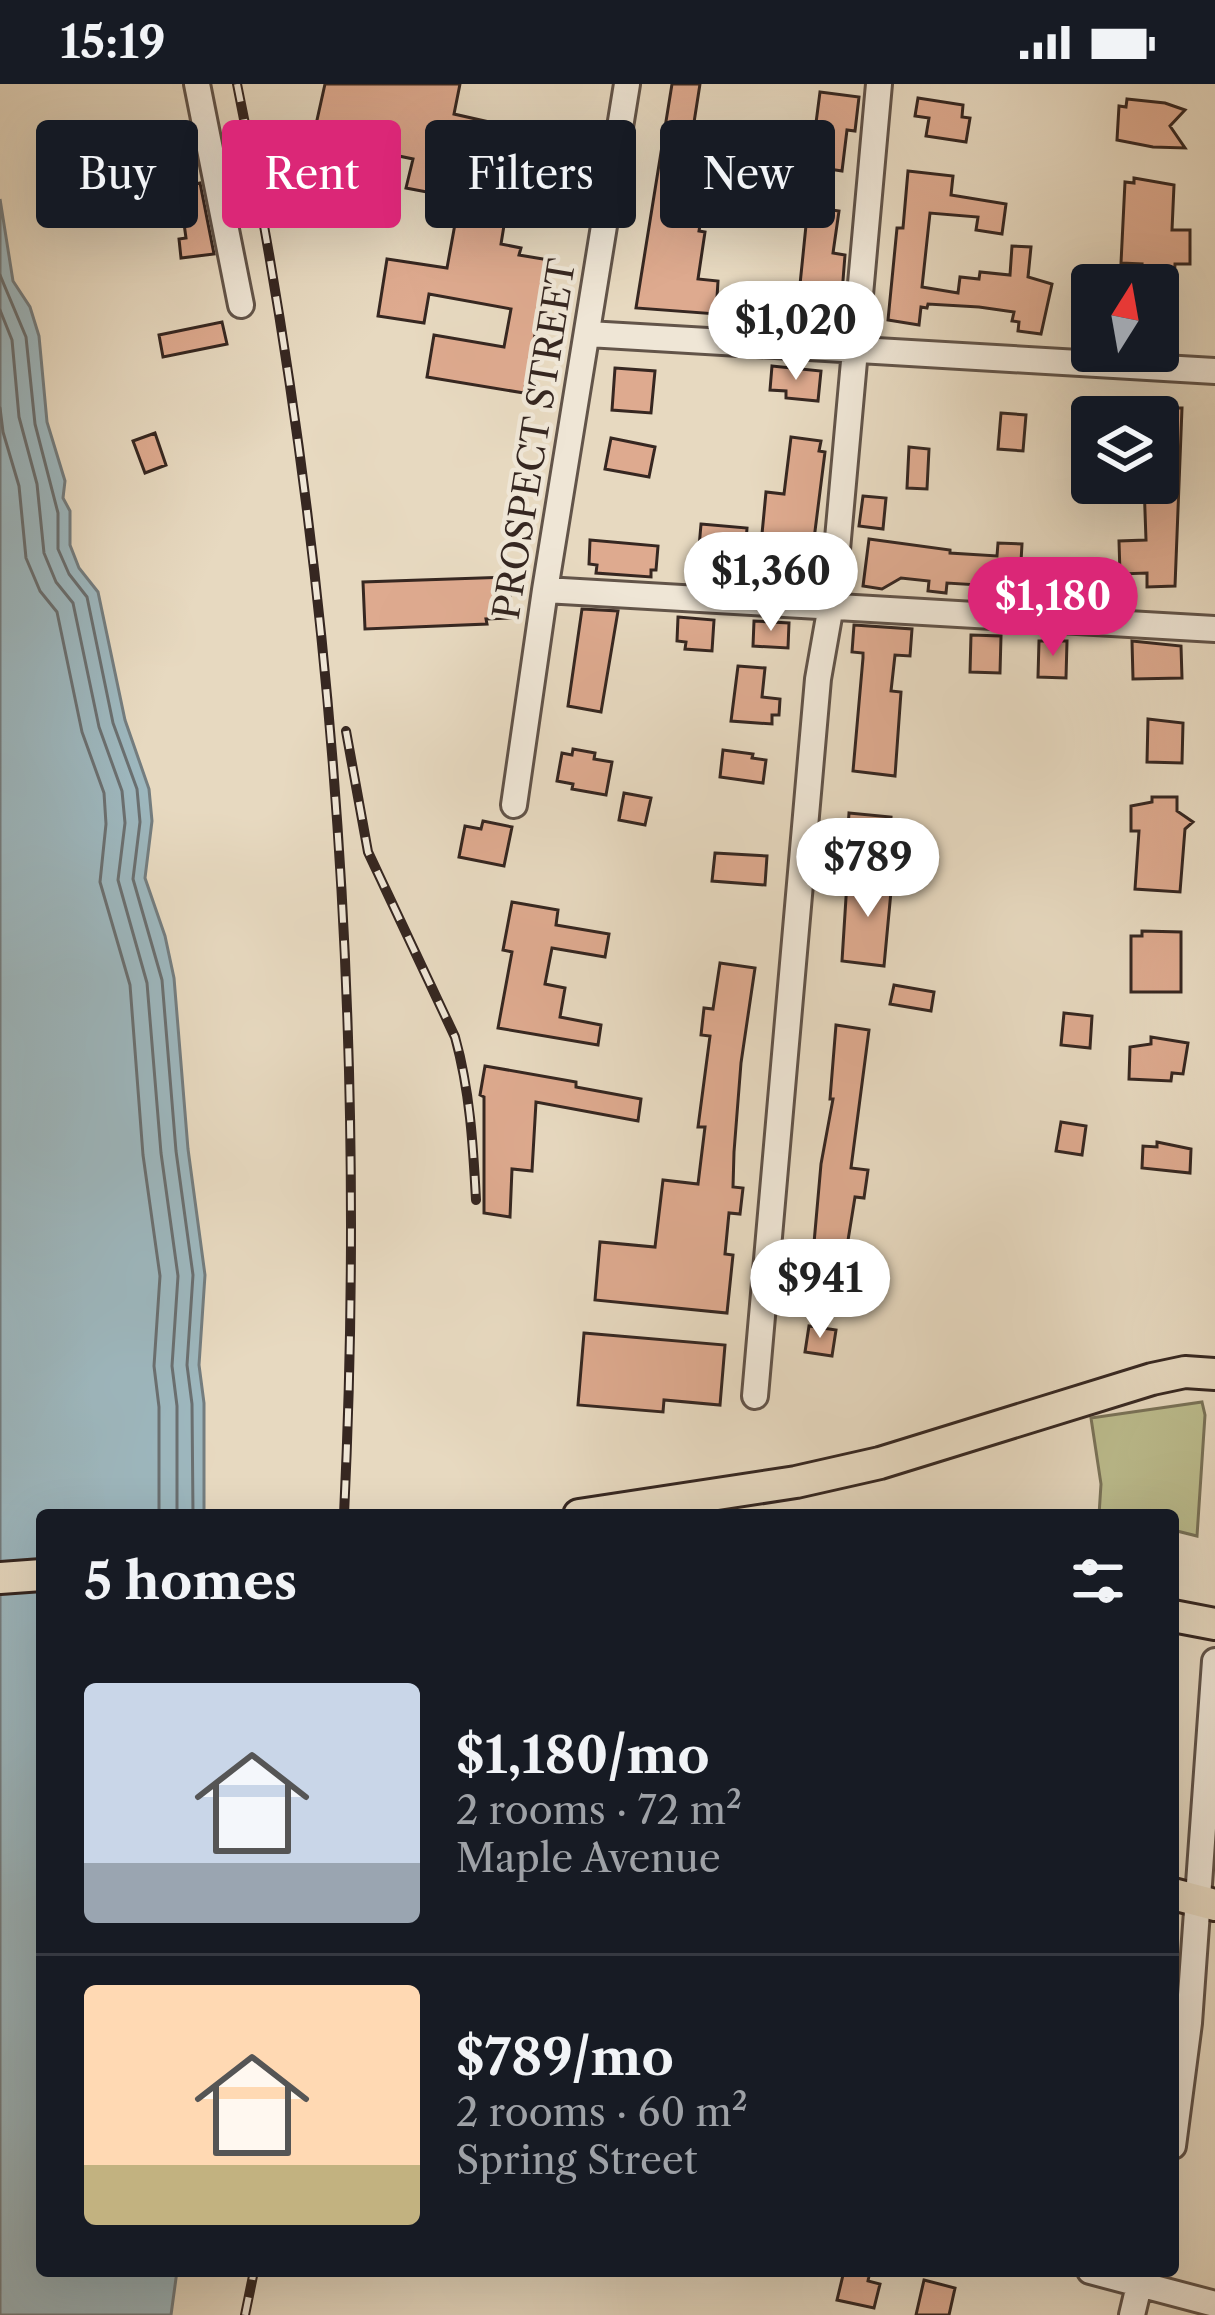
<!DOCTYPE html>
<html lang="en">
<head>
<meta charset="utf-8">
<style>
	body { margin:0; font-family:"Libre Caslon Text",serif; background:#242831; color:#f1f3f6; height:100vh; display:flex; flex-direction:column; font-size:45px; white-space:nowrap }
	* { box-sizing:border-box; margin:0 }
	p { font-size:39px; color:#9ea1a6 }
	.icon { flex:none; width:66px; height:66px; fill:none; stroke:currentColor; stroke-width:2; stroke-linecap:round; stroke-linejoin:round }
	.map { position:relative; flex:1; overflow:hidden }
	.drawer { position:absolute; left:36px; top:1425px; width:1143px; height:768px; display:flex; flex-direction:column; background:#171b24; border-radius:12px; box-shadow:0 12px 48px #0002 }
	.drawer>* { flex:none }
	.banner { position:absolute; left:36px; top:36px; width:1143px; height:108px; display:flex; gap:24px }
	.needle { width:78px; rotate:11deg }
	.controls { position:absolute; left:1071px; top:180px; display:grid; gap:24px }
	.controls a { display:grid; place-items:center; width:108px; height:108px; border-radius:12px; background:#171b24; box-shadow:0 12px 48px #0002; font-size:60px }
	.price { position:absolute; translate:-50% -102px; padding:0 27px; border-radius:42px; background:#fff; color:#222; font-size:39px; line-height:78px; filter:drop-shadow(0 3px 6px #0008) }
	.price::after { content:''; position:absolute; left:50%; top:72px; width:36px; height:27px; margin-left:-18px; background:inherit; clip-path:polygon(0 0,100% 0,50% 100%) }
	.price.current { background:#db2777; color:#fff }
	ul { padding:0; list-style:none }
	li { display:flex; align-items:center; gap:36px; height:300px; padding:0 48px }
	li+li { border-top:3px solid #363941 }
	li span { display:grid; place-items:center; flex:none; width:336px; height:240px; border-radius:12px; color:#555 }
	li>.icon { margin-inline-start:auto }
	span .icon { width:144px; height:144px; fill:#fffc; stroke-width:1 }
	li b { font-size:51px }
	h2 { display:flex; justify-content:space-between; align-items:center; height:144px; padding:0 48px; font-size:51px }
	.pill { padding:0 42px; border-radius:12px; background:#171b24; box-shadow:0 12px 48px #0002; font-size:42px; line-height:108px }
	.pill.current { background:#db2777; color:#fff }
	.status { display:flex; justify-content:space-between; align-items:center; height:84px; padding:0 60px; background:#171b24; direction:ltr }
	.status svg { height:33px; fill:currentColor }
	.map>svg:first-child { display:block }
	.green { fill:#bcbd8e; stroke:#797258; stroke-width:3 }
	.water { fill:#9db7be; stroke:#747d7f; stroke-width:3 }
	.lines { fill:none; stroke-linecap:round; stroke-linejoin:round }
	.shore { stroke:#6a6f70; stroke-width:3 }
	.building { fill:#deaa8f; stroke:#362721; stroke-width:3 }
	.minor-casing { stroke:#625449; stroke-width:30 }
	.major-casing { stroke:#362721; stroke-width:36 }
	.minor { stroke:#efe6d6; stroke-width:24 }
	.major { stroke:#e7d9c0; stroke-width:30 }
	.rail-casing { stroke:#362721; stroke-width:10 }
	.rail { stroke:#efe6d6; stroke-width:6; stroke-dasharray:18; stroke-linecap:butt }
	.labels { text-anchor:middle; stroke-width:9; stroke-linejoin:round; paint-order:stroke }
	.street-label { font-size:36px; fill:#362721; stroke:#efe6d6 }
</style>
</head>
<body>
<div class="status"><b>15:19</b><svg viewBox="0 0 49 12"><path d="M0 12V9h3v3zM5 12V6h3v6zM10 12V3h3v9zM15 12V0h3v12zM26 1h20v11H26zM47 4h2v5h-2z"/></svg></div>
<div class="map">
<svg width="1215" height="2231" viewBox="0 0 1215 2231">
	<rect width="100%" height="100%" fill="#e7d9c0"/>
	<filter id="stains"><feTurbulence type="fractalNoise" baseFrequency=".00167" numOctaves="4"/><feColorMatrix values="0 0 0 0 .2 0 0 0 0 .09 0 0 0 0 .02 0 0 0 .5 -.17"/></filter>
	<radialGradient id="worn" r=".72"><stop offset=".6" stop-color="#630" stop-opacity="0"/><stop offset="1" stop-color="#630" stop-opacity=".3"/></radialGradient>
	<path class="green" d="M 1202,1318 L 1205,1331 L 1197,1452 L 1173,1446 L 1173,1431 L 1099,1431 L 1101,1400 L 1091,1334 Z"/>
	<path class="water" d="M 0,115 L 13,197 L 30,223 L 39,252 L 47,338 L 65,397 L 63,414 L 70,427 L 70,461 L 79,484 L 98,508 L 125,636 L 149,705 L 152,737 L 145,794 L 165,852 L 174,894 L 188,1065 L 205,1191 L 199,1281 L 204,1319 L 204,1431 L 42,1431 L 42,2187 L 177,2187 L 171,2231 L 0,2231 Z"/>
	<g class="lines">
		<path class="shore" d="M 0,191 L 26,253 L 35,340 L 58,429 L 58,465 L 69,490 L 87,513 L 113,639 L 137,705 L 140,738 L 133,795 L 162,896 L 176,1067 L 193,1191 L 187,1281 L 192,1320 L 193,1431
			M 0,226 L 12,256 L 19,333 L 37,400 L 44,469 L 56,498 L 73,519 L 99,643 L 122,707 L 125,739 L 118,796 L 147,899 L 161,1069 L 178,1192 L 172,1282 L 177,1322 L 177,1431
			M 0,324 L 3,348 L 19,402 L 26,474 L 40,507 L 57,528 L 82,648 L 104,709 L 106,740 L 100,798 L 130,901 L 143,1071 L 160,1192 L 154,1282 L 159,1323 L 159,1431"/>
	</g>
	<path class="building" d="M 325,0 L 460,0 L 454,30 L 489,38 L 486,52 L 495,54 L 489,87 L 483,85 L 477,118 L 507,123 L 501,160 L 521,164 L 519,171 L 549,176 L 524,309 L 427,293 L 434,251 L 504,263 L 511,225 L 429,210 L 424,239 L 378,232 L 387,175 L 447,184 L 463,96 L 432,109 L 406,104 L 413,75 L 313,54 Z
		M 672,0 L 700,0 L 685,96 L 707,100 L 699,147 L 705,148 L 698,195 L 718,197 L 716,230 L 636,224 Z
		M 820,8 L 859,13 L 855,47 L 847,46 L 842,87 L 829,85 L 825,125 L 839,127 L 833,169 L 845,171 L 840,234 L 797,230 L 810,102 L 801,101 L 803,88 L 799,88 L 803,60 L 813,62 Z
		M 918,14 L 963,21 L 962,33 L 970,34 L 966,58 L 926,52 L 929,34 L 915,32 Z
		M 1127,15 L 1165,19 L 1185,26 L 1170,42 L 1185,64 L 1153,63 L 1117,56 L 1119,22 L 1126,23 Z
		M 908,87 L 953,92 L 951,111 L 1006,120 L 1002,150 L 976,146 L 978,133 L 930,129 L 922,203 L 958,209 L 960,193 L 979,195 L 980,188 L 1010,191 L 1012,162 L 1031,163 L 1028,193 L 1052,200 L 1041,250 L 1018,247 L 1019,238 L 1012,237 L 1014,228 L 979,223 L 928,220 L 927,224 L 921,223 L 919,241 L 888,236 L 897,144 L 903,144 Z
		M 1134,94 L 1174,101 L 1172,146 L 1190,146 L 1190,180 L 1175,180 L 1172,240 L 1158,240 L 1158,201 L 1140,201 L 1142,180 L 1121,179 L 1125,98 L 1134,99 Z
		M 200,99 L 214,170 L 181,174 L 179,155 L 186,154 L 179,103 Z
		M 222,238 L 227,260 L 163,273 L 159,251 Z
		M 772,282 L 821,287 L 818,317 L 786,314 L 786,307 L 770,306 Z
		M 615,284 L 655,287 L 651,329 L 612,326 Z
		M 1158,324 L 1182,324 L 1175,502 L 1147,503 L 1147,489 L 1120,490 L 1119,457 L 1146,456 L 1144,399 L 1158,399 Z
		M 1001,329 L 1026,331 L 1023,367 L 998,365 Z
		M 155,349 L 166,381 L 145,389 L 133,357 Z
		M 791,353 L 821,357 L 819,367 L 825,368 L 814,455 L 762,450 L 766,408 L 784,410 Z
		M 611,354 L 655,363 L 649,393 L 605,385 Z
		M 909,363 L 929,365 L 927,405 L 907,404 Z
		M 863,412 L 886,414 L 883,445 L 859,442 Z
		M 701,440 L 747,444 L 745,471 L 736,471 L 734,490 L 697,487 Z
		M 869,455 L 950,466 L 950,469 L 997,472 L 998,459 L 1022,460 L 1020,495 L 1011,495 L 1011,503 L 947,499 L 946,509 L 928,507 L 929,497 L 901,494 L 882,505 L 863,502 Z
		M 590,456 L 658,462 L 656,486 L 651,486 L 651,493 L 596,489 L 597,481 L 589,480 Z
		M 509,493 L 511,534 L 486,535 L 487,540 L 365,545 L 363,498 Z
		M 582,525 L 618,527 L 601,628 L 568,622 Z
		M 678,533 L 714,536 L 712,567 L 685,565 L 686,558 L 677,557 Z
		M 754,537 L 789,539 L 788,564 L 753,562 Z
		M 854,541 L 912,545 L 910,572 L 895,571 L 891,607 L 901,608 L 895,692 L 853,687 L 863,574 L 863,569 L 852,568 Z
		M 971,551 L 1001,552 L 1000,589 L 970,588 Z
		M 1039,557 L 1067,557 L 1066,594 L 1038,593 Z
		M 1132,557 L 1181,562 L 1182,594 L 1133,595 Z
		M 738,582 L 765,584 L 762,613 L 780,615 L 779,631 L 772,631 L 772,640 L 731,637 Z
		M 1148,635 L 1183,639 L 1182,679 L 1147,678 Z
		M 573,665 L 595,669 L 594,675 L 612,678 L 606,711 L 572,705 L 573,700 L 557,697 L 562,669 L 572,671 Z
		M 723,666 L 753,670 L 752,674 L 766,676 L 763,699 L 720,693 Z
		M 624,709 L 651,714 L 645,741 L 619,736 Z
		M 1152,713 L 1177,713 L 1177,727 L 1193,738 L 1185,745 L 1180,808 L 1135,805 L 1139,747 L 1131,747 L 1131,722 L 1152,718 Z
		M 849,729 L 891,733 L 889,762 L 847,759 Z
		M 483,737 L 512,743 L 504,782 L 459,773 L 465,742 L 481,745 Z
		M 715,769 L 767,772 L 765,801 L 712,797 Z
		M 875,784 L 893,786 L 884,882 L 842,877 L 847,798 L 874,801 Z
		M 512,818 L 558,826 L 556,841 L 609,850 L 605,873 L 552,864 L 545,900 L 565,904 L 560,933 L 601,941 L 598,961 L 498,944 L 512,868 L 503,866 Z
		M 1142,847 L 1181,848 L 1181,908 L 1131,908 L 1131,852 L 1142,852 Z
		M 720,879 L 755,884 L 741,979 L 734,1068 L 733,1103 L 743,1104 L 740,1130 L 729,1129 L 725,1170 L 733,1171 L 727,1229 L 595,1216 L 600,1158 L 655,1163 L 663,1096 L 698,1100 L 705,1043 L 698,1043 L 710,952 L 701,951 L 704,924 L 713,925 Z
		M 894,901 L 934,908 L 931,927 L 890,920 Z
		M 1064,929 L 1092,932 L 1090,964 L 1061,961 Z
		M 836,941 L 869,946 L 851,1084 L 868,1086 L 864,1114 L 855,1113 L 839,1212 L 810,1208 L 817,1160 L 814,1159 L 821,1080 L 833,1015 L 830,1015 Z
		M 1151,953 L 1188,959 L 1183,990 L 1172,989 L 1171,997 L 1129,995 L 1130,963 L 1151,960 Z
		M 485,982 L 576,998 L 576,1003 L 641,1015 L 638,1037 L 536,1018 L 532,1087 L 512,1085 L 510,1133 L 484,1129 L 484,1013 L 480,1011 Z
		M 1061,1038 L 1086,1042 L 1082,1071 L 1056,1067 Z
		M 1157,1058 L 1191,1065 L 1190,1089 L 1142,1084 L 1143,1062 L 1157,1063 Z
		M 809,1242 L 836,1246 L 832,1272 L 805,1268 Z
		M 584,1249 L 725,1261 L 720,1321 L 664,1316 L 663,1328 L 578,1321 Z
		M 844,2187 L 869,2192 L 868,2197 L 880,2200 L 874,2224 L 837,2216 Z
		M 924,2196 L 955,2204 L 949,2231 L 916,2231 Z"/>
	<g class="lines">
		<defs>
			<path id="minor" d="M 197,0 L 241,221
				M 588,250 L 1215,287
				M 545,506 L 1215,545
				M 514,721 L 545,506 L 627,0
				M 755,1312 L 818,595 L 833,510 L 879,0
				M 1173,2062 L 1189,1939 L 1215,1577
				M 1090,2187 L 1215,2220
				M 1132,2231 L 1142,2189"/>
			<path id="major" d="M 579,1431 L 796,1398 L 880,1379 L 1152,1295 L 1185,1288 L 1215,1290
				M 0,1494 L 42,1491
				M 1173,1532 L 1215,1540
				M 1173,1810 L 1215,1821"/>
		</defs>
		<use href="#minor" class="minor-casing"/>
		<use href="#major" class="major-casing"/>
		<use href="#minor" class="minor"/>
		<use href="#major" class="major"/>
		<defs>
			<path id="rail" d="M 237,0 C 333,470 367,952 344,1431
				M 346,647 L 368,768 L 455,953 C 470,1007 473,1060 476,1116
				M 245,2231 L 254,2187"/>
		</defs>
		<use href="#rail" class="rail-casing"/>
		<use href="#rail" class="rail"/>
	</g>
	<g class="labels">
		<g class="street-label">
			<text transform="translate(534 355) rotate(-81)" y="13">PROSPECT STREET</text>
		</g>
	</g>
	<rect width="100%" height="100%" filter="url(#stains)"/>
	<rect width="100%" height="100%" fill="url(#worn)"/>
</svg>
<div class="controls">
<a><svg class="needle" viewBox="-14 -14 28 28"><path d="M0-13l5 13h-10z" fill="#e53935"/><path d="M0 13l5-13h-10z" fill="#9ea1a6"/></svg></a>
<a><svg class="icon" aria-label="layers" viewBox="0 0 24 24"><path d="M12 4l9 5-9 5-9-5zM3 14l9 5 9-5"/></svg></a>
</div>
<b class="price" style="left:796px;top:299px">$1,020</b>
<b class="price" style="left:771px;top:550px">$1,360</b>
<b class="price current" style="left:1053px;top:575px">$1,180</b>
<b class="price" style="left:868px;top:836px">$789</b>
<b class="price" style="left:820px;top:1257px">$941</b>
<div class="banner">
<a class="pill">Buy</a>
<a class="pill current">Rent</a>
<a class="pill">Filters</a>
<a class="pill">New</a>
</div>
<section class="drawer">
<h2>5 homes<svg class="icon" aria-label="filters" viewBox="0 0 24 24"><path d="M4 7h16M4 17h16"/><circle cx="9" cy="7" r="2"/><circle cx="15" cy="17" r="2"/></svg></h2>
<ul>
<li><span style="background:linear-gradient(#c9d6e8 75%,#9aa5b1 0)"><svg class="icon" aria-label="home" viewBox="0 0 24 24"><path d="M3 11l9-7 9 7M6 9v11h12V9"/></svg></span><div><b>$1,180/mo</b><p>2 rooms · 72 m²</p><p>Maple Avenue</p></div></li>
<li><span style="background:linear-gradient(#ffd9b3 75%,#c2b280 0)"><svg class="icon" aria-label="home" viewBox="0 0 24 24"><path d="M3 11l9-7 9 7M6 9v11h12V9"/></svg></span><div><b>$789/mo</b><p>2 rooms · 60 m²</p><p>Spring Street</p></div></li>
</ul>
</section>
</div>
</body>
</html>
